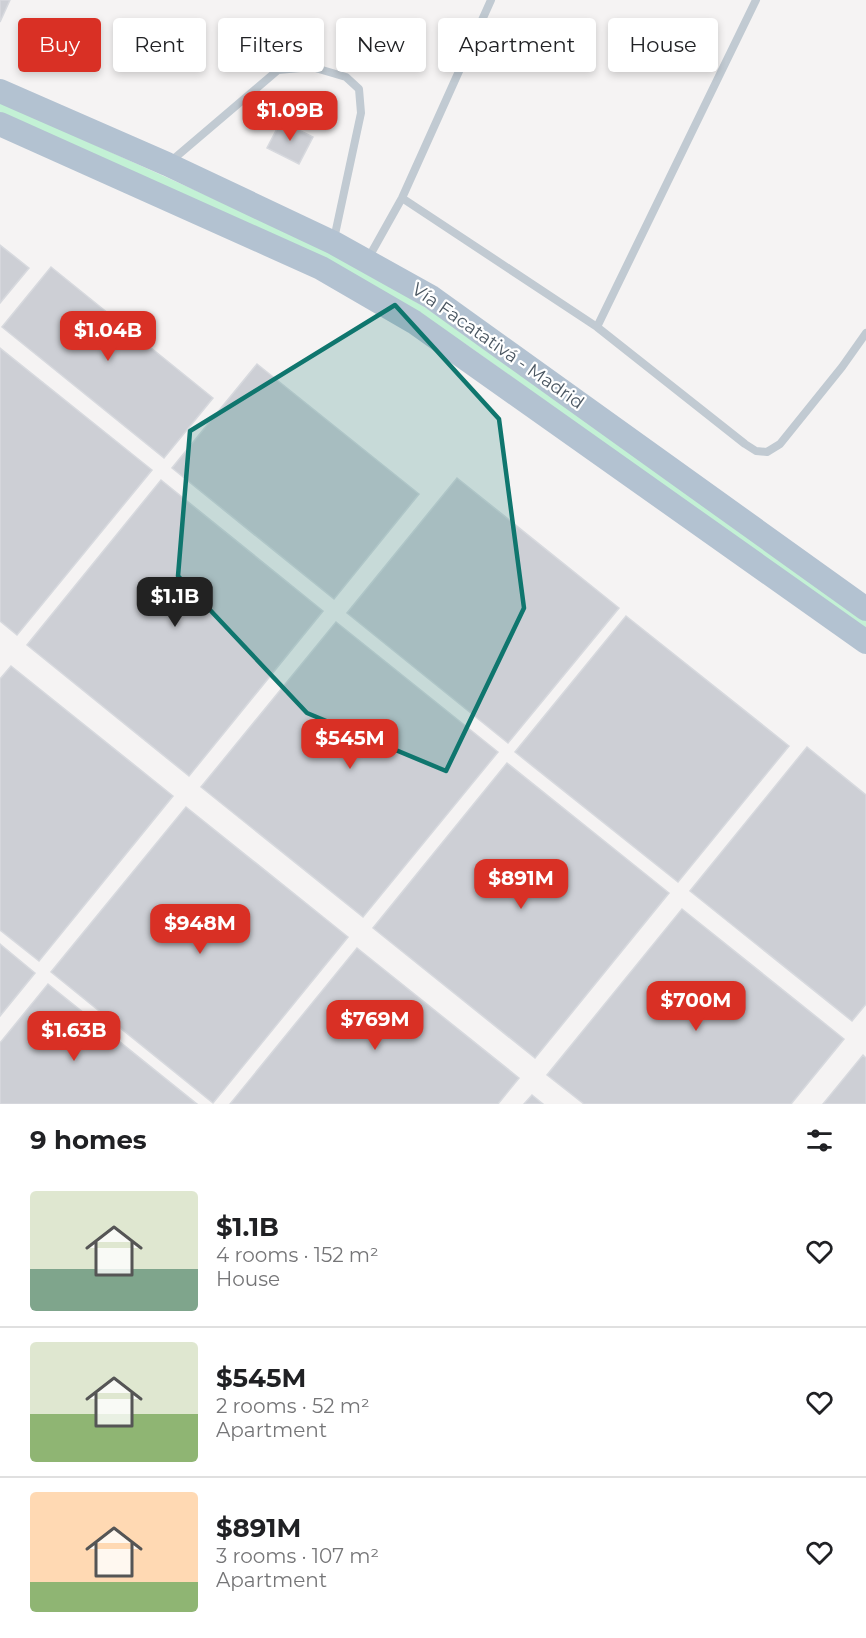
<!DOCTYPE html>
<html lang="en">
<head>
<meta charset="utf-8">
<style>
	body { margin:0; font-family:Montserrat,sans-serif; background:#f6f6f6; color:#202124; height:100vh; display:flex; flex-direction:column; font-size:22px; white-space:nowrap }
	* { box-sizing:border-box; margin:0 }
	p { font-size:20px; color:#757577 }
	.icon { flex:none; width:33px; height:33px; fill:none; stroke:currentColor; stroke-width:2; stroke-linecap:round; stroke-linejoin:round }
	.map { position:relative; height:1104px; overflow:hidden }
	.panel { display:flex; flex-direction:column; background:#fff; flex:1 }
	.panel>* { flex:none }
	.banner { position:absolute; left:18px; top:18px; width:831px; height:54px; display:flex; gap:12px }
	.price { position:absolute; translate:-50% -51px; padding:0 14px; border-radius:12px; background:#d93025; color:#fff; font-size:20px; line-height:39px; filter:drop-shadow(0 2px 3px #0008) }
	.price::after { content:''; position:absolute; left:50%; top:36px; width:18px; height:14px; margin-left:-9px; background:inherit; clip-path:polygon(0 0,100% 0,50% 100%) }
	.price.current { background:#222; color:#fff }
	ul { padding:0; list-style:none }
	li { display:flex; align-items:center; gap:18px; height:150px; padding:0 30px }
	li+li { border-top:2px solid #e0e0e0 }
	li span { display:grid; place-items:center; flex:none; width:168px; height:120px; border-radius:6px; color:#555 }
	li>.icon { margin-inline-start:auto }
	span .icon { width:72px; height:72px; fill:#fffc; stroke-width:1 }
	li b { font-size:26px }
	h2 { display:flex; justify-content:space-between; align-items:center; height:72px; padding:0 30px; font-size:26px }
	.pill { padding:0 21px; border-radius:6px; background:#fff; box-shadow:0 3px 9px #0003; font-size:21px; line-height:54px }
	.pill.current { background:#d93025; color:#fff }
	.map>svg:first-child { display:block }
	.green { fill:#c3f1d5 }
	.building { fill:#cdcfd5; stroke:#d7d9de; stroke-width:1.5 }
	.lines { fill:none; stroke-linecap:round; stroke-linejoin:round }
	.service { stroke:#c1cad2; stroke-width:8 }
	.primary { stroke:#b3c2d1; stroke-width:24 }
	.marked { fill:#0f766e; fill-opacity:0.2; stroke:#0f766e; stroke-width:4.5; stroke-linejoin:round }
	.labels { text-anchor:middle; stroke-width:4.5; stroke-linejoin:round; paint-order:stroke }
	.street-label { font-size:18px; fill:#4a5661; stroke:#fff }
</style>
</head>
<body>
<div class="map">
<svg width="866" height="1104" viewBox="0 0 866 1104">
	<rect width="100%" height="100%" fill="#f5f3f3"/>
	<path class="green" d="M 0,102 L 321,247 L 372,275 L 473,337 L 866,620 L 866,631 L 467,345 L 320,257 L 0,112 Z"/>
	<path class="building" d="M 0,0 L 10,0 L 0,22 Z
		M 281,121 L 313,137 L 299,164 L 267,148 Z
		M 0,245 L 29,268 L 0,303 Z
		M 51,267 L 213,398 L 164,458 L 2,327 Z
		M 0,348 L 152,470 L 17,635 L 0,621 Z
		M 257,364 L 419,494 L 334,599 L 172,468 Z
		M 457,478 L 619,608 L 508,743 L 347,613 Z
		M 161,480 L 323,611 L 189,776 L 27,645 Z
		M 626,616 L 789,746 L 678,882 L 515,752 Z
		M 336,622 L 498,752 L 363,917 L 201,787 Z
		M 11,666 L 173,796 L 39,961 L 0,930 L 0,679 Z
		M 807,747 L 866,795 L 866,1004 L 852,1021 L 690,891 Z
		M 507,763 L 669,893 L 535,1058 L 373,928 Z
		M 186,807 L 348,937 L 213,1103 L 51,972 Z
		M 682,909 L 844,1039 L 791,1104 L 584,1104 L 547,1075 Z
		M 0,944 L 35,973 L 0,1016 Z
		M 357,948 L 519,1078 L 498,1104 L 230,1104 Z
		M 48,984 L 197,1104 L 0,1104 L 0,1043 Z
		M 863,1055 L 866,1058 L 866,1104 L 823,1104 Z
		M 532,1095 L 543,1104 L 524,1104 Z"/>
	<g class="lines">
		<path class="service" d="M 170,162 L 278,70 L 312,67 L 346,77 L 359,89 L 361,113 L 334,239
			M 402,198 L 597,327 L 745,444 L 756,451 L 767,452 L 780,444 L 842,367 L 866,333
			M 369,257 L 402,198 L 491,0
			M 597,327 L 756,0"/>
		<path class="primary" d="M 0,91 L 167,164 L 334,243 L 431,297 L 866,609
			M 0,124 L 321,268 L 414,322 L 866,642"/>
	</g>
	<path class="marked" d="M 395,305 L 499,419 L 524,608 L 446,771 L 307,713 L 178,576 L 190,431 Z"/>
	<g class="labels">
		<g class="street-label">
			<text transform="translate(498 346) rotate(35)" y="6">Vía Facatativá - Madrid</text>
		</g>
	</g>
</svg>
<b class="price" style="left:290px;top:142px">$1.09B</b>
<b class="price" style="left:108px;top:362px">$1.04B</b>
<b class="price current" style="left:175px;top:628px">$1.1B</b>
<b class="price" style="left:350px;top:770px">$545M</b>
<b class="price" style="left:521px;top:910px">$891M</b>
<b class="price" style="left:200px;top:955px">$948M</b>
<b class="price" style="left:696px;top:1032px">$700M</b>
<b class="price" style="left:375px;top:1051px">$769M</b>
<b class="price" style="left:74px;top:1062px">$1.63B</b>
<div class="banner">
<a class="pill current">Buy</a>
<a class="pill">Rent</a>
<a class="pill">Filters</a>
<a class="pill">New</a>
<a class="pill">Apartment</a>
<a class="pill">House</a>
</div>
</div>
<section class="panel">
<h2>9 homes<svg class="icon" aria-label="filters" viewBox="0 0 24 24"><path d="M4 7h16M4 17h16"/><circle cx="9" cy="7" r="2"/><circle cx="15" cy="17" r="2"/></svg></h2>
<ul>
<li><span style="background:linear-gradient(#dfe7d0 65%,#7fa58c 0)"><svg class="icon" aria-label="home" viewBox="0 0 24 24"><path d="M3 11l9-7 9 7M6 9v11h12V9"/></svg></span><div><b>$1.1B</b><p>4 rooms · 152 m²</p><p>House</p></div><svg class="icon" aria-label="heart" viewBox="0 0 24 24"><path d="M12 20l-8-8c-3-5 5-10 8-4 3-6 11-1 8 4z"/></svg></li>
<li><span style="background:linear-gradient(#dfe7d0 60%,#8fb573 0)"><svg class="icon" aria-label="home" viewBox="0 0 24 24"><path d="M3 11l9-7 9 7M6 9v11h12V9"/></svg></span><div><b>$545M</b><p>2 rooms · 52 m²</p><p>Apartment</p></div><svg class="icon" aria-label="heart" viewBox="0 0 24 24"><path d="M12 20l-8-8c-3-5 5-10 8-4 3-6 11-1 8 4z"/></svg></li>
<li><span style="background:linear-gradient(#ffd9b3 75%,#8fb573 0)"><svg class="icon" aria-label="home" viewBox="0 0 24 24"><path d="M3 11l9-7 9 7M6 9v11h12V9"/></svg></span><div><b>$891M</b><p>3 rooms · 107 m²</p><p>Apartment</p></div><svg class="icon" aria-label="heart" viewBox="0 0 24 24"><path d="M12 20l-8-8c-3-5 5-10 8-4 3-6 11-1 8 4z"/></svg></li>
</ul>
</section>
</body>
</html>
